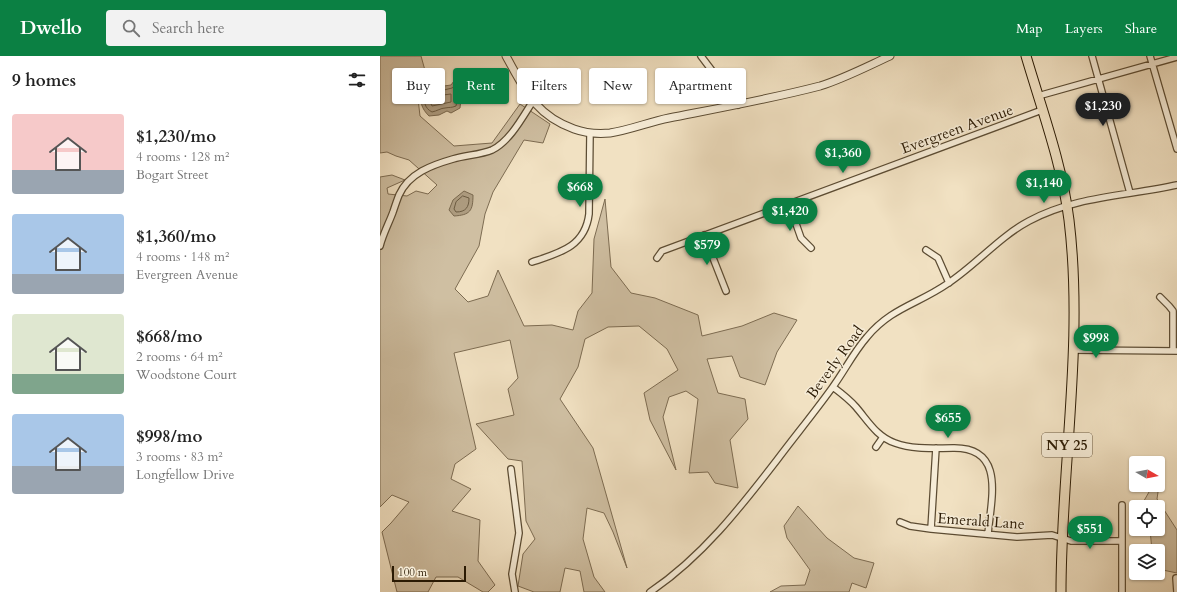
<!DOCTYPE html>
<html lang="en">
<head>
<meta charset="utf-8">
<style>
	body { margin:0; font-family:Cardo,serif; background:#f2f2f2; color:#222; height:100vh; display:flex; flex-direction:column; font-size:15px; white-space:nowrap }
	* { box-sizing:border-box; margin:0 }
	p { font-size:13px; color:#767676 }
	.icon { flex:none; width:22px; height:22px; fill:none; stroke:currentColor; stroke-width:2; stroke-linecap:round; stroke-linejoin:round }
	.map { position:relative; flex:1; overflow:hidden }
	.side { display:flex; flex-direction:column; background:#fff; width:380px }
	.side>* { flex:none }
	.hud { position:absolute; left:12px; top:12px; width:380px; height:36px; display:flex; gap:8px }
	.needle { width:26px; rotate:99deg }
	.fabs { position:absolute; left:749px; top:400px; display:grid; gap:8px }
	.fabs a { display:grid; place-items:center; width:36px; height:36px; border-radius:4px; background:#fff; box-shadow:0 1px 3px #0004; font-size:20px }
	.scale { position:absolute; left:12px; bottom:10px; width:74px; box-sizing:border-box; padding-left:4px; border:2px solid #2b1a03; border-top:0; font-size:11px; line-height:14px; white-space:nowrap; color:#2b1a03; -webkit-text-stroke:3px #f6ecd7; paint-order:stroke }
	.price { position:absolute; translate:-50% -34px; padding:0 9px; border-radius:14px; background:#0b8043; color:#fff; font-size:13px; line-height:26px; filter:drop-shadow(0 1px 2px #0008) }
	.price::after { content:''; position:absolute; left:50%; top:24px; width:12px; height:9px; margin-left:-6px; background:inherit; clip-path:polygon(0 0,100% 0,50% 100%) }
	.price.on { background:#222; color:#fff }
	ul { padding:0; list-style:none }
	li { display:flex; align-items:center; gap:12px; height:100px; padding:0 12px }
	li span { display:grid; place-items:center; flex:none; width:112px; height:80px; border-radius:4px; color:#555 }
	li>.icon { margin-inline-start:auto }
	span .icon { width:48px; height:48px; fill:#fffc; stroke-width:1 }
	li b { font-size:17px }
	h2 { display:flex; justify-content:space-between; align-items:center; height:48px; padding:0 12px; font-size:17px }
	.chip { padding:0 14px; border-radius:4px; background:#fff; box-shadow:0 1px 3px #0004; font-size:14px; line-height:36px }
	.chip.on { background:#0b8043; color:#fff }
	header { display:flex; align-items:center; gap:24px; box-sizing:border-box; height:56px; padding:0 20px; background:#0b8043; color:#fff }
	header strong { font-size:19px }
	nav { display:flex; gap:22px; margin-inline-start:auto; font-size:14px }
	.search { width:280px; height:36px; background:#f2f2f2; display:flex; align-items:center; gap:10px; box-sizing:border-box; padding:0 14px; border-radius:4px; color:#767676; font-size:15px }
	main { display:flex; flex:1; min-height:0 }
	.map>svg:first-child { display:block }
	.green { fill:#cfbfa2; stroke:#7d6c52 }
	.water { fill:#ae9d81; stroke:#7a694f }
	.lines { fill:none; stroke-linecap:round; stroke-linejoin:round }
	.shore { stroke:#6c5c42; stroke-width:1 }
	.minor-casing { stroke:#5c4c33; stroke-width:8 }
	.tertiary-casing { stroke:#5c4c33; stroke-width:9 }
	.primary-casing { stroke:#2b1a03; stroke-width:11 }
	.minor { stroke:#f6ecd7; stroke-width:5.5 }
	.tertiary { stroke:#f6ecd7; stroke-width:7 }
	.primary { stroke:#f1e1c2; stroke-width:9 }
	.labels { text-anchor:middle; stroke-width:3; stroke-linejoin:round; paint-order:stroke }
	.shield { fill:#f6ecd7; stroke:#685943; stroke-width:1 }
	.shield-label { font-size:14px; font-weight:bold; fill:#2b1a03 }
	.street-label { font-size:15px; fill:#2b1a03; stroke:#f6ecd7 }
</style>
</head>
<body>
<header>
<strong>Dwello</strong>
<div class="search"><svg class="icon" aria-label="search" viewBox="0 0 24 24"><circle cx="10" cy="10" r="6"/><path d="M15 15l6 6"/></svg>Search here</div>
<nav><a>Map</a><a>Layers</a><a>Share</a></nav>
</header>
<main>
<section class="side">
<h2>9 homes<svg class="icon" aria-label="filters" viewBox="0 0 24 24"><path d="M4 7h16M4 17h16"/><circle cx="9" cy="7" r="2"/><circle cx="15" cy="17" r="2"/></svg></h2>
<ul>
<li><span style="background:linear-gradient(#f6c9c9 70%,#9aa5b1 0)"><svg class="icon" aria-label="home" viewBox="0 0 24 24"><path d="M3 11l9-7 9 7M6 9v11h12V9"/></svg></span><div><b>$1,230/mo</b><p>4 rooms · 128 m²</p><p>Bogart Street</p></div></li>
<li><span style="background:linear-gradient(#a9c7e8 75%,#9aa5b1 0)"><svg class="icon" aria-label="home" viewBox="0 0 24 24"><path d="M3 11l9-7 9 7M6 9v11h12V9"/></svg></span><div><b>$1,360/mo</b><p>4 rooms · 148 m²</p><p>Evergreen Avenue</p></div></li>
<li><span style="background:linear-gradient(#dfe7d0 75%,#7fa58c 0)"><svg class="icon" aria-label="home" viewBox="0 0 24 24"><path d="M3 11l9-7 9 7M6 9v11h12V9"/></svg></span><div><b>$668/mo</b><p>2 rooms · 64 m²</p><p>Woodstone Court</p></div></li>
<li><span style="background:linear-gradient(#a9c7e8 65%,#9aa5b1 0)"><svg class="icon" aria-label="home" viewBox="0 0 24 24"><path d="M3 11l9-7 9 7M6 9v11h12V9"/></svg></span><div><b>$998/mo</b><p>3 rooms · 83 m²</p><p>Longfellow Drive</p></div></li>
</ul>
</section>
<div class="map">
<svg width="797" height="536" viewBox="0 0 797 536">
	<rect width="100%" height="100%" fill="#f1e1c2"/>
	<filter id="stains"><feTurbulence type="fractalNoise" baseFrequency=".005" numOctaves="4"/><feColorMatrix values="0 0 0 0 .2 0 0 0 0 .09 0 0 0 0 .02 0 0 0 .5 -.17"/></filter>
	<radialGradient id="worn" r=".72"><stop offset=".6" stop-color="#630" stop-opacity="0"/><stop offset="1" stop-color="#630" stop-opacity=".3"/></radialGradient>
	<path class="green" d="M 0,0 L 41,0 L 46,18 L 37,34 L 40,60 L 74,90 L 112,87 L 140,48 L 170,68 L 163,87 L 144,84 L 113,136 L 105,158 L 99,190 L 75,233 L 88,246 L 108,240 L 118,214 L 144,270 L 172,269 L 193,274 L 198,255 L 212,237 L 214,183 L 225,143 L 231,211 L 251,237 L 275,242 L 318,259 L 322,280 L 362,270 L 394,257 L 417,264 L 397,296 L 385,329 L 360,321 L 352,300 L 327,303 L 338,337 L 365,343 L 368,363 L 350,384 L 358,432 L 335,427 L 328,416 L 309,417 L 318,343 L 306,335 L 289,341 L 283,361 L 296,414 L 270,364 L 264,337 L 298,314 L 287,293 L 259,270 L 228,271 L 205,283 L 198,311 L 180,343 L 213,392 L 247,512 L 233,476 L 224,457 L 207,452 L 203,483 L 214,521 L 225,536 L 204,536 L 200,515 L 185,512 L 180,536 L 154,536 L 138,530 L 143,498 L 155,483 L 146,465 L 142,405 L 128,403 L 96,368 L 134,359 L 128,333 L 138,322 L 130,284 L 74,297 L 96,393 L 75,408 L 71,423 L 91,433 L 72,455 L 100,464 L 98,505 L 115,529 L 108,536 L 103,536 L 78,521 L 56,521 L 48,536 L 17,536 L 2,476 L 11,467 L 29,446 L 12,439 L 0,451 L 0,121 L 12,119 L 25,124 L 7,132 L 8,138 L 27,140 L 36,135 L 48,138 L 57,129 L 29,104 L 16,100 L 7,96 L 0,97 Z
		M 781,415 L 777,443 L 797,474 L 797,517 L 778,513 L 778,495 L 772,495 L 770,473 L 778,473 L 778,451 L 762,451 L 761,450 L 773,429 L 778,429 L 778,420 Z
		M 418,450 L 447,482 L 474,502 L 494,507 L 486,532 L 472,527 L 469,536 L 390,536 L 401,530 L 425,529 L 430,514 L 407,482 L 404,470 Z"/>
	<path class="water" d="M 80,17 L 89,17 L 95,20 L 91,37 L 81,42 L 80,52 L 71,57 L 67,55 L 59,59 L 49,60 C 41,52 40,46 41,35 L 51,29 L 59,27 L 64,30 L 71,29 Z
		M 84,135 L 93,139 C 93,155 90,159 74,160 L 69,154 L 73,144 Z"/>
	<g class="lines">
		<path class="shore" d="M 83,21 L 88,21 L 90,22 L 88,33 L 78,40 L 76,50 C 71,52 70,51 65,52 C 61,52 57,55 52,56 C 44,52 43,44 46,37 L 52,33 L 57,32 L 64,34 L 72,32 Z
			M 57,37 L 63,39 L 71,38 L 71,46 L 52,50 L 49,44 L 50,41 Z
			M 83,140 L 89,142 C 89,151 86,156 76,156 L 74,153 L 76,146 Z"/>
		<defs>
			<path id="minor" d="M 321,0 L 358,49
				M 712,0 L 750,137
				M 770,0 L 797,93
				M 658,40 L 797,1
				M 409,148 L 421,182 L 431,192
				M 324,179 L 346,235
				M 0,190 C 3,178 9,167 13,156 C 15,150 17,144 19,139 C 29,117 52,109 73,103 C 86,99 100,99 112,94 C 130,85 142,62 153,45
				M 546,194 L 558,202 L 569,227
				M 277,202 L 282,195 L 662,54
				M 152,206 C 179,197 205,191 209,158 L 210,77
				M 780,241 L 789,250 L 793,255 L 793,294
				M 693,294 L 797,295
				M 453,331 C 461,337 469,343 476,351 C 488,365 497,381 515,387 C 534,394 554,392 573,392 C 626,391 611,443 608,478
				M 496,391 L 503,381
				M 131,413 L 139,477 L 132,518 L 135,536
				M 742,449 L 742,536
				M 520,466 L 530,470 L 551,473 L 637,481 L 672,479 L 691,485 L 742,485
				M 551,473 L 556,392
				M 796,522 L 797,536
				M 270,536 C 321,502 360,452 397,404 C 415,380 434,357 452,332 C 464,316 473,297 487,281 C 511,252 538,248 567,228 C 596,209 619,181 649,165 C 695,140 748,140 797,129"/>
			<path id="tertiary" d="M 126,0 C 145,34 155,59 194,73 C 205,77 219,78 230,77 C 250,74 269,66 289,62 C 340,52 390,43 440,30 C 463,23 488,10 510,0"/>
			<path id="primary" d="M 646,0 C 662,54 682,108 689,164 C 704,288 681,412 681,536"/>
		</defs>
		<use href="#minor" class="minor-casing"/>
		<use href="#tertiary" class="tertiary-casing"/>
		<use href="#primary" class="primary-casing"/>
		<use href="#minor" class="minor"/>
		<use href="#tertiary" class="tertiary"/>
		<use href="#primary" class="primary"/>
	</g>
	<g class="labels">
		<rect class="shield" x="662" y="377" width="50" height="24" rx="3"/>
		<g class="shield-label">
			<text x="687" y="394">NY 25</text>
		</g>
		<g class="street-label">
			<text transform="translate(577 73) rotate(-20)" y="5">Evergreen Avenue</text>
			<text transform="translate(455 306) rotate(-54)" y="5">Beverly Road</text>
			<text transform="translate(601 465) rotate(4)" y="5">Emerald Lane</text>
		</g>
	</g>
	<rect width="100%" height="100%" filter="url(#stains)"/>
	<rect width="100%" height="100%" fill="url(#worn)"/>
</svg>
<div class="fabs">
<a><svg class="needle" viewBox="-14 -14 28 28"><path d="M0-13l5 13h-10z" fill="#e53935"/><path d="M0 13l5-13h-10z" fill="#767676"/></svg></a>
<a><svg class="icon" aria-label="locate" viewBox="0 0 24 24"><circle cx="12" cy="12" r="6"/><path d="M12 2v4M12 18v4M2 12h4M18 12h4"/></svg></a>
<a><svg class="icon" aria-label="layers" viewBox="0 0 24 24"><path d="M12 4l9 5-9 5-9-5zM3 14l9 5 9-5"/></svg></a>
</div>
<div class="scale">100 m</div>
<b class="price on" style="left:723px;top:71px">$1,230</b>
<b class="price" style="left:463px;top:118px">$1,360</b>
<b class="price" style="left:664px;top:148px">$1,140</b>
<b class="price" style="left:200px;top:152px">$668</b>
<b class="price" style="left:410px;top:176px">$1,420</b>
<b class="price" style="left:327px;top:210px">$579</b>
<b class="price" style="left:716px;top:303px">$998</b>
<b class="price" style="left:568px;top:383px">$655</b>
<b class="price" style="left:710px;top:494px">$551</b>
<div class="hud">
<a class="chip">Buy</a>
<a class="chip on">Rent</a>
<a class="chip">Filters</a>
<a class="chip">New</a>
<a class="chip">Apartment</a>
</div>
</div>
</main>
</body>
</html>
